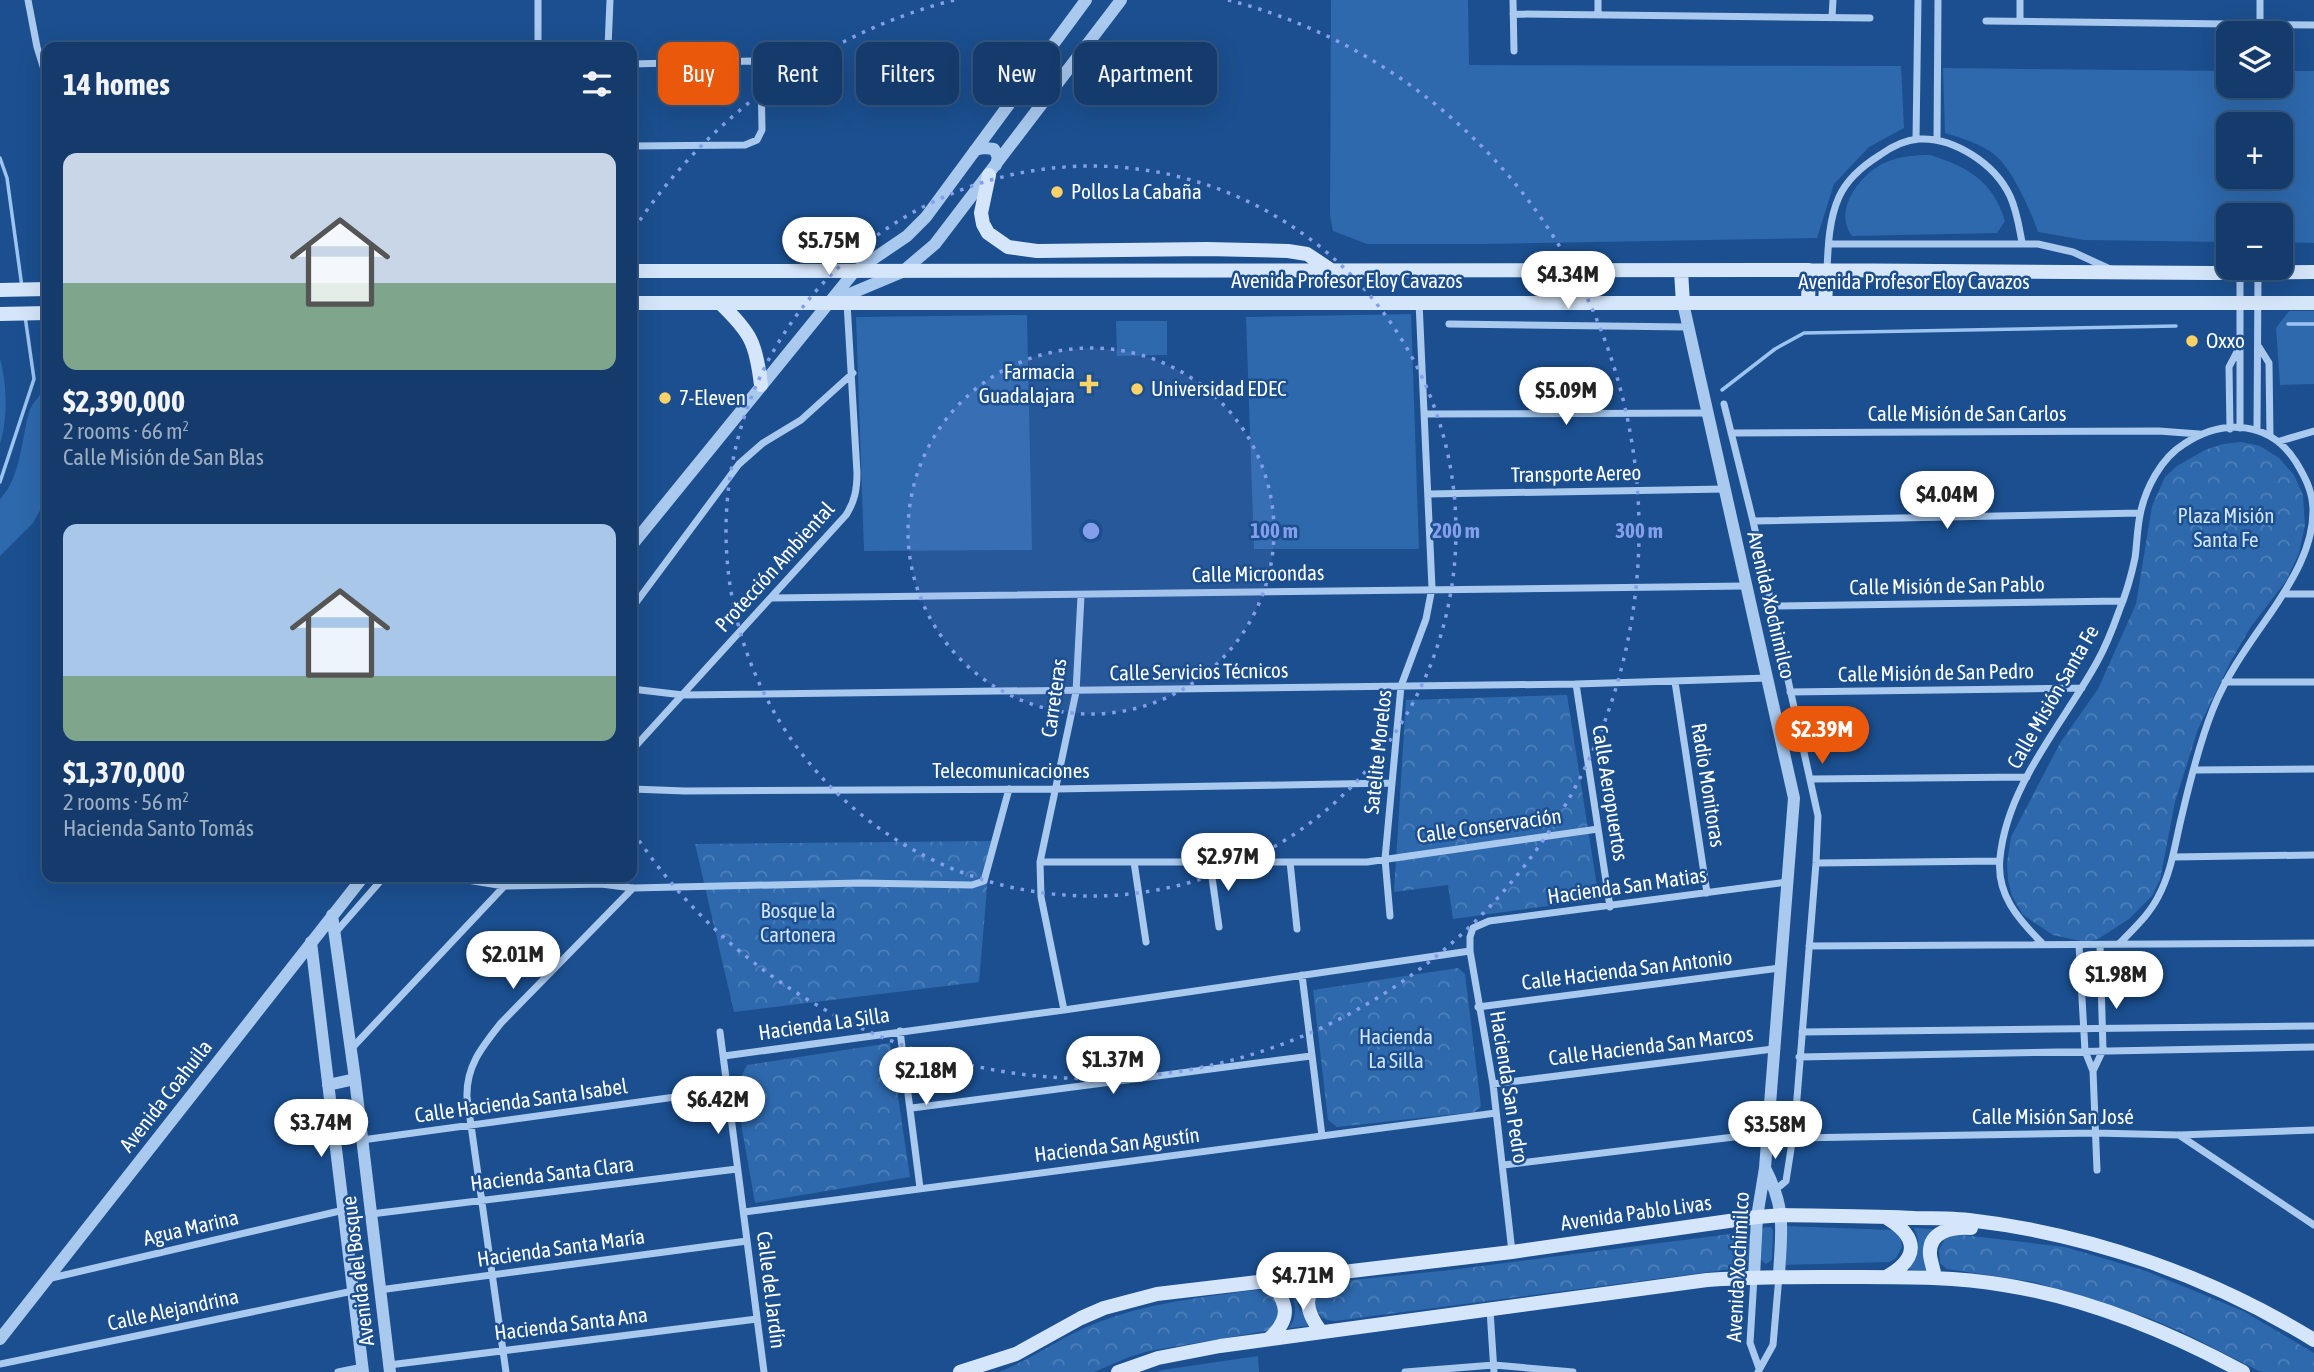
<!DOCTYPE html>
<html lang="en">
<head>
<meta charset="utf-8">
<style>
	body { margin:0; font-family:"Asap Condensed",sans-serif; background:#1d4271; color:#f1f3f6; height:100vh; display:flex; flex-direction:column; font-size:26px; white-space:nowrap }
	* { box-sizing:border-box; margin:0 }
	p { font-size:23px; color:#9dadc1 }
	.icon { flex:none; width:38px; height:38px; fill:none; stroke:currentColor; stroke-width:2; stroke-linecap:round; stroke-linejoin:round }
	.map { position:relative; flex:1; overflow:hidden }
	.side { position:absolute; left:42px; top:42px; width:595px; height:840px; display:flex; flex-direction:column; background:#143b6b; border-radius:14px; box-shadow:0 7px 28px #0002,0 0 0 2px #33557e }
	.side>* { flex:none }
	.hud { position:absolute; left:658px; top:42px; width:665px; height:63px; display:flex; gap:14px }
	.buttons { position:absolute; left:2216px; top:21px; display:grid; gap:14px }
	.buttons a { display:grid; place-items:center; width:77px; height:77px; border-radius:14px; background:#143b6b; box-shadow:0 7px 28px #0002,0 0 0 2px #33557e; font-size:35px }
	.price { position:absolute; translate:-50% -60px; padding:0 16px; border-radius:24px; background:#fff; color:#222; font-size:23px; line-height:46px; filter:drop-shadow(0 2px 4px #0008) }
	.price::after { content:''; position:absolute; left:50%; top:42px; width:21px; height:16px; margin-left:-10px; background:inherit; clip-path:polygon(0 0,100% 0,50% 100%) }
	.price.on { background:#ea580c; color:#fff }
	ul { padding:0; list-style:none }
	li { display:grid; align-content:center; gap:14px; height:371px; padding:0 21px }
	li span { display:grid; place-items:center; height:217px; border-radius:14px; color:#555 }
	li>.icon { margin-inline-start:auto }
	span .icon { width:126px; height:126px; fill:#fffc; stroke-width:1 }
	li b { font-size:30px }
	h2 { display:flex; justify-content:space-between; align-items:center; height:84px; padding:0 21px; font-size:30px }
	.pill { padding:0 24px; border-radius:14px; background:#143b6b; box-shadow:0 7px 28px #0002,0 0 0 2px #33557e; font-size:24px; line-height:63px }
	.pill.on { background:#ea580c; color:#fff }
	.map>svg:first-child { display:block }
	.grass { fill:#2e69ad; fill-rule:evenodd }
	.forest { fill:url(#forest-crowns) }
	.lines { fill:none; stroke-linecap:round; stroke-linejoin:round }
	.stream { stroke:#9cc4f0; stroke-width:3.5 }
	.minor { stroke:#a9c9ee; stroke-width:7 }
	.tertiary { stroke:#a9c9ee; stroke-width:12 }
	.secondary { stroke:#d6e6fa; stroke-width:14 }
	.ring { fill:none; stroke:#839eea; stroke-width:3.5; stroke-dasharray:3.5 7 }
	.poi-dot { fill:#ffd166; stroke:#1b4f8f; stroke-width:2.5 }
	.labels { text-anchor:middle; stroke-width:5; stroke-linejoin:round; paint-order:stroke }
	.poi-label { font-size:21px; fill:#fff; stroke:#1b4f8f; text-anchor:start }
	.street-label { font-size:21px; fill:#fff; stroke:#1b4f8f }
	.park-label { font-size:21px; fill:#cfe3fa; stroke:#1b4f8f }
	.centre { fill:#839eea; stroke:#1b4f8f; stroke-width:3.5 }
	.ring-label { font-size:21px; text-anchor:middle; font-weight:bold; fill:#839eea; stroke:#1b4f8f; stroke-width:5; stroke-linejoin:round; paint-order:stroke }
</style>
</head>
<body>
<div class="map">
<svg width="2314" height="1372" viewBox="0 0 2314 1372">
	<defs>
		<pattern id="forest-crowns" width="20" height="18" patternUnits="userSpaceOnUse" patternTransform="scale(1.75)"><rect width="20" height="18" fill="#2e69ad"/><path d="M2 6a3 3 0 1 1 6 0M12 15a3 3 0 1 1 6 0" fill="none" stroke="#4d80b9"/></pattern>
	</defs>
	<rect width="100%" height="100%" fill="#1b4f8f"/>
	<path class="grass" d="M 1331,0 L 1468,0 L 1469,65 L 1901,66 L 1904,128 L 1869,147 L 1834,184 L 1817,238 L 1484,244 L 1367,244 L 1333,231 L 1330,216 Z
		M 1943,68 L 2228,71 L 2228,86 L 2280,86 L 2280,71 L 2314,71 L 2314,243 L 2280,242 L 2280,215 L 2228,215 L 2228,242 L 2084,240 L 2038,232 C 2031,211 2012,169 1995,155 C 1982,144 1961,138 1945,133 ZM 2228,124 L 2280,124 L 2280,177 L 2228,177 Z
		M 1930,155 C 1968,167 1993,181 2005,221 L 1997,233 L 1852,236 C 1834,212 1856,181 1877,167 C 1892,157 1912,155 1930,155 Z
		M 2289,311 L 2314,311 L 2314,384 L 2280,385 L 2276,328 Z
		M 1411,314 L 1419,549 L 1254,549 L 1246,317 Z
		M 1027,315 L 1032,550 L 864,551 L 856,317 Z
		M 1116,321 L 1167,321 L 1167,355 L 1117,356 Z
		M 40,331 L 47,331 L 47,498 L 33,523 L 0,556 L 0,499 C 22,476 21,438 30,409 C 33,403 39,397 43,391 Z
		M 0,359 C 7,384 8,419 0,444 Z
		M 1786,1226 L 1892,1230 L 1900,1237 L 1902,1247 L 1896,1258 L 1890,1262 L 1784,1265 Z
		M 1765,1227 L 1771,1227 L 1773,1230 L 1772,1260 L 1766,1264 L 1761,1260 L 1762,1229 Z
		M 1914,1228 L 1933,1229 L 1923,1246 L 1927,1271 L 1906,1269 C 1918,1257 1922,1244 1914,1228 Z
		M 1302,1286 L 1298,1304 L 1308,1326 L 1289,1328 C 1299,1315 1296,1299 1286,1287 Z
		M 1258,1356 L 1259,1372 L 1157,1372 L 1162,1370 Z"/>
	<path class="forest" d="M 2241,442 L 2260,446 L 2279,458 L 2294,475 L 2303,495 L 2305,525 L 2299,553 L 2286,581 L 2250,628 L 2231,661 L 2198,729 L 2175,802 L 2160,880 L 2152,896 L 2129,919 L 2098,939 L 2085,942 L 2053,935 L 2023,915 L 2012,896 L 2008,880 L 2007,863 L 2011,837 L 2060,743 L 2098,689 L 2136,604 L 2152,506 L 2165,477 L 2177,466 L 2205,450 L 2223,444 Z
		M 1567,695 L 1599,899 L 1453,919 L 1448,885 L 1394,892 L 1406,700 Z
		M 991,841 L 979,982 L 734,1012 L 695,844 Z
		M 1458,968 L 1465,974 L 1481,1106 L 1475,1112 L 1337,1127 L 1328,1120 L 1313,990 Z
		M 890,1043 L 910,1177 L 755,1203 L 735,1089 L 747,1065 Z
		M 1746,1232 L 1751,1237 L 1747,1267 L 1335,1321 C 1309,1321 1308,1287 1333,1282 L 1451,1270 Z
		M 1954,1234 L 2065,1247 L 2146,1271 L 2243,1311 L 2314,1353 L 2314,1372 L 2261,1372 L 2182,1332 L 2146,1317 L 2034,1282 L 1947,1269 L 1940,1263 L 1939,1250 L 1946,1237 Z
		M 1257,1290 C 1281,1290 1286,1320 1266,1331 L 1149,1351 L 1129,1357 L 1094,1372 L 999,1372 C 1032,1359 1061,1337 1094,1324 C 1146,1303 1202,1297 1257,1290 Z"/>
	<g class="lines">
		<path class="stream" d="M 0,158 L 7,178 L 22,287
			M 2288,324 L 2314,324
			M 1722,390 L 1775,349 L 1804,333 L 2176,326
			M 0,482 L 34,379 L 25,316"/>
		<path class="minor" d="M 28,0 L 37,47 L 47,79
			M 1513,0 L 1514,51
			M 1598,0 L 1598,14
			M 2020,0 L 2020,21
			M 2260,0 L 2260,24
			M 1513,14 L 1870,18
			M 1832,17 L 1833,0
			M 1986,21 L 2314,25
			M 538,47 L 538,0
			M 608,47 L 610,0
			M 632,64 L 752,61 L 759,67 L 761,74 L 762,130 L 757,140 L 745,145 L 632,146
			M 1916,139 L 1918,0
			M 1937,140 L 1938,0
			M 1829,244 L 2038,244 L 2073,252 L 2110,269
			M 1827,270 C 1828,246 1829,219 1839,197 C 1847,179 1864,165 1880,155 C 1891,147 1905,140 1919,139 C 1954,137 1995,164 2010,196 C 2017,211 2019,227 2022,242
			M 2240,273 L 2240,428
			M 1449,324 L 1688,327
			M 2259,347 L 2269,363 L 2270,436
			M 1724,404 L 1753,521 L 1818,816 L 1816,863 L 1795,1123 L 1786,1181 L 1780,1186 L 1770,1187
			M 1424,414 L 1707,413
			M 2230,429 L 2229,367 L 2240,346
			M 2257,429 L 2258,273
			M 1731,433 L 2159,431 L 2199,434
			M 2280,441 L 2314,431
			M 1428,494 L 1725,489
			M 1753,521 L 2140,513
			M 2284,594 L 2314,594
			M 772,598 L 1745,586
			M 1771,606 L 2123,601
			M 632,608 L 739,464 L 763,443 L 801,420 L 853,373
			M 1675,682 L 1707,893
			M 2225,682 L 2314,682
			M 1576,684 L 1610,907
			M 632,689 L 683,695 L 1576,684 L 1768,678
			M 1790,692 L 2082,688
			M 632,750 L 846,515 C 855,501 857,489 857,473 L 847,303
			M 2195,770 L 2314,769
			M 1811,779 L 2027,777
			M 632,789 L 685,791 L 1055,789 L 1391,783
			M 2173,857 L 2314,855
			M 1040,862 L 1367,862 L 1598,829
			M 1134,862 L 1146,942
			M 1290,862 L 1297,929
			M 1210,863 L 1219,927
			M 1816,863 L 1999,861
			M 449,877 L 504,886 L 601,884 L 633,888 L 860,883 L 972,885 L 984,881 L 1009,789
			M 1390,916 L 1385,859 L 1401,686 L 1426,619 L 1432,588 L 1419,302
			M 335,933 L 384,877
			M 2042,943 C 2018,919 1996,894 2000,858 C 2007,785 2063,724 2097,662 C 2106,646 2113,628 2119,611 C 2126,594 2131,577 2135,558 C 2137,544 2137,530 2140,515 C 2145,489 2161,458 2184,444 C 2223,418 2270,421 2296,462 C 2305,477 2312,490 2313,508 C 2314,547 2291,583 2270,614 C 2249,644 2227,674 2213,709 C 2200,741 2190,781 2182,815 C 2175,843 2172,871 2158,897 C 2149,915 2133,929 2119,944
			M 2079,945 L 2085,1051 L 2093,1071 L 2097,1170
			M 1809,946 L 2314,943
			M 1302,975 L 1322,1136
			M 1478,1007 L 1780,968
			M 1064,1010 L 1041,897 L 1040,862 L 1076,692 L 1081,596
			M 900,1031 L 920,1188
			M 720,1032 L 764,1372
			M 1802,1032 L 2314,1026
			M 351,1049 L 513,877
			M 724,1056 L 1064,1010 L 1470,951
			M 1799,1057 L 2314,1047
			M 2093,1071 L 2103,1050 L 2100,945
			M 1493,1084 L 1773,1049
			M 912,1108 L 1311,1056
			M 2179,1135 L 2314,1225
			M 1793,1138 L 2094,1133 L 2179,1135 L 2314,1130
			M 362,1140 L 726,1090
			M 1504,1165 L 1767,1133
			M 744,1212 L 1496,1113
			M 371,1214 L 737,1169
			M 1512,1252 L 1493,1084 L 1470,951 L 1470,937 L 1473,928 L 1489,921 L 1787,882
			M 1754,1277 L 1750,1343 L 1759,1368
			M 47,1279 L 344,1210
			M 379,1290 L 747,1241
			M 1490,1310 L 1494,1372
			M 0,1364 L 353,1291
			M 389,1365 L 757,1319
			M 338,1372 L 363,1367
			M 506,1372 L 467,1097 C 466,1066 482,1047 501,1023 L 633,888
			M 1405,1372 L 1494,1365 L 1573,1372
			M 1758,1372 L 1773,1345 L 1779,1276"/>
		<path class="tertiary" d="M 975,150 L 984,148 L 994,149 L 998,157 L 996,165
			M 833,301 L 902,272 L 935,244 L 1121,0
			M 1683,303 L 1794,798 L 1765,1168 L 1757,1217 L 1754,1277
			M 632,545 L 854,272 L 907,236 L 926,217 L 1086,0
			M 332,915 L 355,1079 L 390,1372
			M 311,942 L 363,1372
			M 328,1085 L 355,1079
			M 1765,1168 C 1787,1211 1781,1231 1779,1276
			M 0,1339 L 363,877"/>
		<path class="secondary" d="M 989,175 L 981,213 L 983,224 L 988,233 L 1008,247 L 1037,251 L 1207,249 L 1288,251 L 1307,254 L 1331,270
			M 632,271 L 1809,270 L 2212,273 L 2314,272
			M 1681,271 L 1683,303
			M 0,290 L 47,289
			M 632,303 L 2314,303
			M 1808,303 L 1809,270
			M 1825,303 L 1827,270
			M 721,304 C 751,333 756,343 761,385
			M 0,314 L 47,313
			M 1886,1277 C 1920,1258 1918,1237 1887,1218
			M 1935,1278 C 1934,1270 1931,1263 1930,1255 C 1928,1231 1952,1227 1971,1228
			M 1321,1332 C 1304,1309 1302,1293 1326,1275
			M 1269,1339 C 1292,1318 1288,1304 1270,1280
			M 960,1372 L 1016,1354 L 1081,1318 L 1104,1308 L 1157,1294 L 1512,1252 L 1757,1217 L 1782,1215 C 1826,1216 1871,1216 1915,1218 C 1933,1218 1951,1218 1969,1220 C 2090,1234 2210,1276 2314,1340
			M 1118,1372 L 1158,1358 L 1220,1346 L 1707,1280 C 1759,1276 1810,1277 1861,1277 C 1909,1277 1957,1277 2004,1285 C 2086,1298 2171,1333 2243,1372"/>
	</g>
	<circle cx="1091" cy="531" r="183" fill="#839eea" fill-opacity=".12"/>
	<g class="ring">
		<circle cx="1091" cy="531" r="183"/>
		<circle cx="1091" cy="531" r="365"/>
		<path d="M634 229A548 548 0 0 1 954 0M1228 0A548 548 0 1 1 634 833"/>
	</g>
	<g class="poi-dot">
		<circle cx="1057" cy="192" r="7"/>
		<circle cx="2192" cy="341" r="7"/>
		<path d="M1085.5 373.5h7v7h7v7h-7v7h-7v-7h-7v-7h7z"/>
		<circle cx="1137" cy="389" r="7"/>
		<circle cx="665" cy="398" r="7"/>
	</g>
	<g class="labels">
		<g class="poi-label">
			<text x="1071" y="199">Pollos La Cabaña</text>
			<text x="2206" y="348">Oxxo</text>
			<text x="1075" y="379" text-anchor="end">Farmacia<tspan x="1075" dy="24">Guadalajara</tspan></text>
			<text x="1151" y="396">Universidad EDEC</text>
			<text x="679" y="405">7-Eleven</text>
		</g>
		<g class="street-label">
			<text x="1347" y="288">Avenida Profesor Eloy Cavazos</text>
			<text x="1914" y="289">Avenida Profesor Eloy Cavazos</text>
			<text x="1967" y="421">Calle Misión de San Carlos</text>
			<text transform="translate(1576 474) rotate(-1)" y="7">Transporte Aereo</text>
			<text transform="translate(775 567) rotate(-48)" y="7">Protección Ambiental</text>
			<text transform="translate(1258 574) rotate(-1)" y="7">Calle Microondas</text>
			<text transform="translate(1947 586) rotate(-1)" y="7">Calle Misión de San Pablo</text>
			<text transform="translate(1771 605) rotate(77)" y="7">Avenida Xochimilco</text>
			<text transform="translate(1199 672) rotate(-1)" y="7">Calle Servicios Técnicos</text>
			<text transform="translate(1936 673) rotate(-1)" y="7">Calle Misión de San Pedro</text>
			<text transform="translate(2053 697) rotate(-60)" y="7">Calle Misión Santa Fe</text>
			<text transform="translate(1054 698) rotate(-82)" y="7">Carreteras</text>
			<text transform="translate(1378 752) rotate(-84)" y="7">Satelite Morelos</text>
			<text x="1011" y="778">Telecomunicaciones</text>
			<text transform="translate(1708 785) rotate(81)" y="7">Radio Monitoras</text>
			<text transform="translate(1610 793) rotate(81)" y="7">Calle Aeropuertos</text>
			<text transform="translate(1489 826) rotate(-8)" y="7">Calle Conservación</text>
			<text transform="translate(1627 886) rotate(-8)" y="7">Hacienda San Matias</text>
			<text transform="translate(1627 970) rotate(-7)" y="7">Calle Hacienda San Antonio</text>
			<text transform="translate(824 1024) rotate(-8)" y="7">Hacienda La Silla</text>
			<text transform="translate(1651 1046) rotate(-7)" y="7">Calle Hacienda San Marcos</text>
			<text transform="translate(1509 1087) rotate(81)" y="7">Hacienda San Pedro</text>
			<text transform="translate(166 1096) rotate(-52)" y="7">Avenida Coahuila</text>
			<text transform="translate(521 1101) rotate(-8)" y="7">Calle Hacienda Santa Isabel</text>
			<text x="2053" y="1124">Calle Misión San José</text>
			<text transform="translate(1117 1145) rotate(-7)" y="7">Hacienda San Agustín</text>
			<text transform="translate(552 1174) rotate(-7)" y="7">Hacienda Santa Clara</text>
			<text transform="translate(1636 1213) rotate(-8)" y="7">Avenida Pablo Livas</text>
			<text transform="translate(191 1228) rotate(-13)" y="7">Agua Marina</text>
			<text transform="translate(561 1248) rotate(-8)" y="7">Hacienda Santa María</text>
			<text transform="translate(1738 1267) rotate(-87)" y="7">Avenida Xochimilco</text>
			<text transform="translate(358 1271) rotate(-97)" y="7">Avenida del Bosque</text>
			<text transform="translate(771 1290) rotate(83)" y="7">Calle del Jardín</text>
			<text transform="translate(173 1310) rotate(-12)" y="7">Calle Alejandrina</text>
			<text transform="translate(571 1324) rotate(-7)" y="7">Hacienda Santa Ana</text>
		</g>
		<g class="park-label">
			<text x="2226" y="523">Plaza Misión<tspan x="2226" dy="24">Santa Fe</tspan></text>
			<text x="798" y="918">Bosque la<tspan x="798" dy="24">Cartonera</tspan></text>
			<text x="1396" y="1044">Hacienda<tspan x="1396" dy="24">La Silla</tspan></text>
		</g>
	</g>
	<circle cx="1091" cy="531" r="10" class="centre"/>
	<g class="ring-label">
		<text x="1274" y="538">100 m</text>
		<text x="1456" y="538">200 m</text>
		<text x="1639" y="538">300 m</text>
	</g>
</svg>
<div class="buttons">
<a><svg class="icon" aria-label="layers" viewBox="0 0 24 24"><path d="M12 4l9 5-9 5-9-5zM3 14l9 5 9-5"/></svg></a>
<a>+</a>
<a>−</a>
</div>
<b class="price" style="left:829px;top:277px">$5.75M</b>
<b class="price" style="left:1568px;top:311px">$4.34M</b>
<b class="price" style="left:1566px;top:427px">$5.09M</b>
<b class="price" style="left:1947px;top:531px">$4.04M</b>
<b class="price on" style="left:1822px;top:766px">$2.39M</b>
<b class="price" style="left:1228px;top:893px">$2.97M</b>
<b class="price" style="left:513px;top:991px">$2.01M</b>
<b class="price" style="left:2116px;top:1011px">$1.98M</b>
<b class="price" style="left:1113px;top:1096px">$1.37M</b>
<b class="price" style="left:926px;top:1107px">$2.18M</b>
<b class="price" style="left:718px;top:1136px">$6.42M</b>
<b class="price" style="left:321px;top:1159px">$3.74M</b>
<b class="price" style="left:1775px;top:1161px">$3.58M</b>
<b class="price" style="left:1303px;top:1312px">$4.71M</b>
<div class="hud">
<a class="pill on">Buy</a>
<a class="pill">Rent</a>
<a class="pill">Filters</a>
<a class="pill">New</a>
<a class="pill">Apartment</a>
</div>
<section class="side">
<h2>14 homes<svg class="icon" aria-label="filters" viewBox="0 0 24 24"><path d="M4 7h16M4 17h16"/><circle cx="9" cy="7" r="2"/><circle cx="15" cy="17" r="2"/></svg></h2>
<ul>
<li><span style="background:linear-gradient(#c9d6e8 60%,#7fa58c 0)"><svg class="icon" aria-label="home" viewBox="0 0 24 24"><path d="M3 11l9-7 9 7M6 9v11h12V9"/></svg></span><div><b>$2,390,000</b><p>2 rooms · 66 m²</p><p>Calle Misión de San Blas</p></div></li>
<li><span style="background:linear-gradient(#a9c7e8 70%,#7fa58c 0)"><svg class="icon" aria-label="home" viewBox="0 0 24 24"><path d="M3 11l9-7 9 7M6 9v11h12V9"/></svg></span><div><b>$1,370,000</b><p>2 rooms · 56 m²</p><p>Hacienda Santo Tomás</p></div></li>
</ul>
</section>
</div>
</body>
</html>
